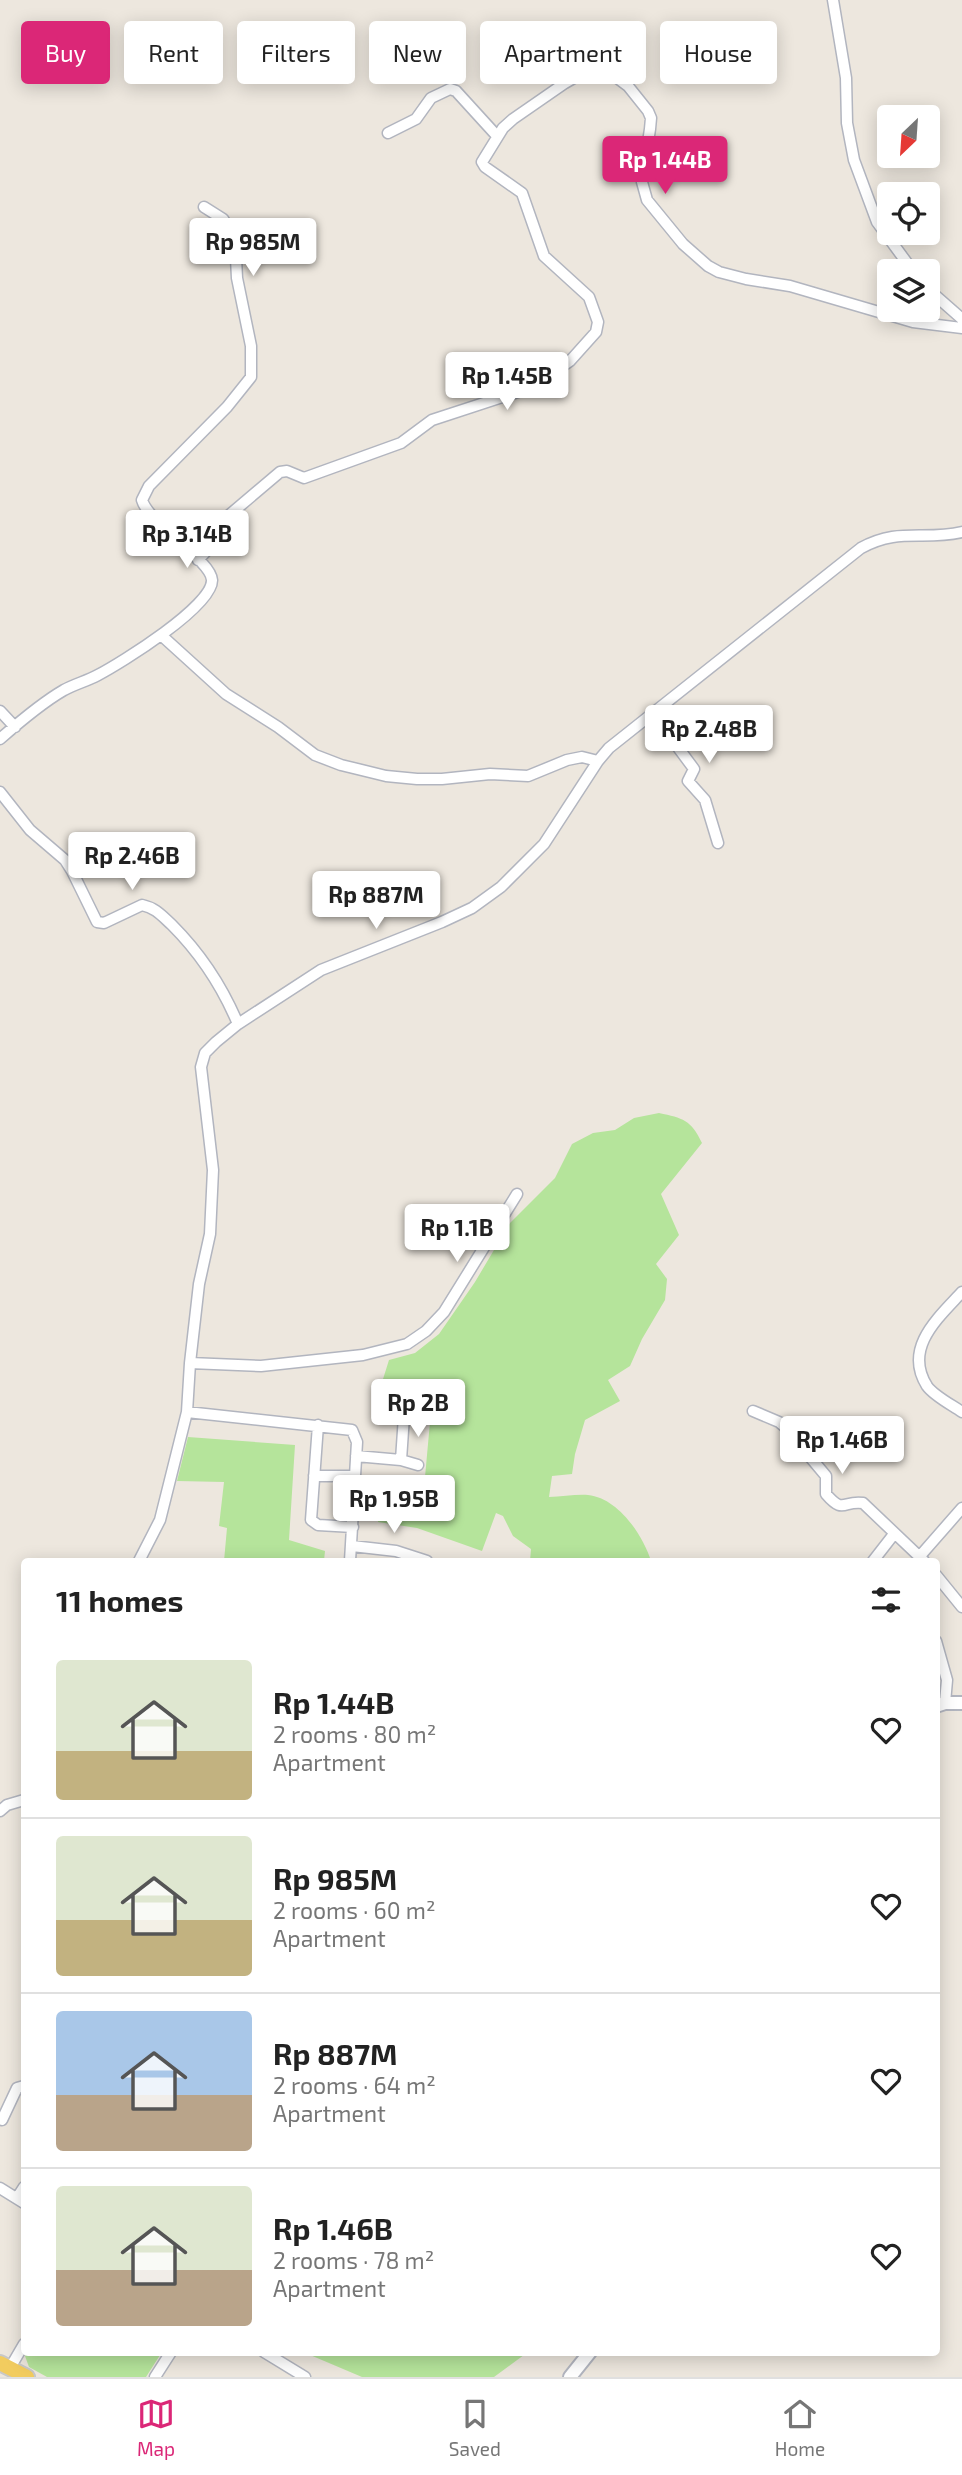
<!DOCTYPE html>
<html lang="en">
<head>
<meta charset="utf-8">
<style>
	body { margin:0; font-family:"Exo 2",sans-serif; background:#f6f6f6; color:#222; height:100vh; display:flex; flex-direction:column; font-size:26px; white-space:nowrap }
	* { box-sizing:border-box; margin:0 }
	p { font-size:23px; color:#767676 }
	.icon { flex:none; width:38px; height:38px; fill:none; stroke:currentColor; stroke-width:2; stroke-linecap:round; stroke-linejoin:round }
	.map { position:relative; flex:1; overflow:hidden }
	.side { position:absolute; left:21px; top:1558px; width:919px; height:798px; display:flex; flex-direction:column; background:#fff; border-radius:7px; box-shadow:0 4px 18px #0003 }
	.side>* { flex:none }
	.guide { position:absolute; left:21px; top:21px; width:920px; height:63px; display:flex; gap:14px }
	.needle { width:46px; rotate:205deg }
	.buttons { position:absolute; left:877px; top:105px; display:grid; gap:14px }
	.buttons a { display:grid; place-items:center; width:63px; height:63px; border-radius:7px; background:#fff; box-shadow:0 4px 18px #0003; font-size:35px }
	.price { position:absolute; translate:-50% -60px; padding:0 16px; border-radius:7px; background:#fff; color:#222; font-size:23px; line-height:46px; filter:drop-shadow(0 2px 4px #0008) }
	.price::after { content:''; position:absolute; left:50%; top:42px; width:21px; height:16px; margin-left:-10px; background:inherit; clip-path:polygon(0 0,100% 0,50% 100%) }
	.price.current { background:#db2777; color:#fff }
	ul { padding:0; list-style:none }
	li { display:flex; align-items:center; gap:21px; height:175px; padding:0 35px }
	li+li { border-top:2px solid #e0e0e0 }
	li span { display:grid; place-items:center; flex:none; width:196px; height:140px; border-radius:7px; color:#555 }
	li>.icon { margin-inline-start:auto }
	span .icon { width:84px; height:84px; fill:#fffc; stroke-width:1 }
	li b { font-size:30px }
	h2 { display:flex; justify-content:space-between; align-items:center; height:84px; padding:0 35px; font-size:30px }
	.chip { padding:0 24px; border-radius:7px; background:#fff; box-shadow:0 4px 18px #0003; font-size:24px; line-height:63px }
	.chip.current { background:#db2777; color:#fff }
	.tab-bar { display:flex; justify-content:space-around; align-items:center; height:98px; border-top:2px solid #e0e0e0; background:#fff; font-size:19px; color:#767676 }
	.tab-bar a { display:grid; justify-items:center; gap:4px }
	.tab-bar .current { color:#db2777 }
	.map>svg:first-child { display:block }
	.green { fill:#b5e49b }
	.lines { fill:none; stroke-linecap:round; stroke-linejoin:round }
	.minor-casing { stroke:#b2b5bf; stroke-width:13 }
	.tertiary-casing { stroke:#b2b5bf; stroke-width:16 }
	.primary-casing { stroke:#c8c8c8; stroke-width:18 }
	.minor { stroke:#fff; stroke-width:10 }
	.tertiary { stroke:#fff; stroke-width:12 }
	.primary { stroke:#f2cc5f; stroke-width:14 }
</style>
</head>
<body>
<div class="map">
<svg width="962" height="2377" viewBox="0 0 962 2377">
	<rect width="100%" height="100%" fill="#ede7de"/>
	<path class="green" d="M 659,1113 C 683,1118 691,1120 702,1143 L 661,1194 L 679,1235 L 656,1264 L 667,1279 L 665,1300 L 642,1339 L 630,1366 L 608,1380 L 620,1401 L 585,1420 L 575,1454 L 572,1474 L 552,1476 L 549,1497 C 562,1497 576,1494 588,1495 C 618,1498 643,1535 651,1561 L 530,1561 L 531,1549 L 513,1536 L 503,1516 L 496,1513 L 482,1551 L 417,1528 L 378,1522 L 383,1480 L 424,1488 L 432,1400 L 378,1395 L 389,1360 L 415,1353 L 439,1334 L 475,1282 L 510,1223 L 555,1178 L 572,1144 L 593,1133 L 615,1130 L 634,1118 Z
		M 188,1437 L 295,1445 L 289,1540 L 325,1551 L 324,1561 L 224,1561 L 227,1528 L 219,1526 L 224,1482 L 177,1481 Z
		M 26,2352 L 162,2352 L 146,2377 L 47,2377 L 29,2367 L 25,2356 Z
		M 303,2352 L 528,2352 L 494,2377 L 362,2377 Z"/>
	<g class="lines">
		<defs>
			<path id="minor" d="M 833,0 L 846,78 L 847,123 L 854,160 L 877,222 L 913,271
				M 388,133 L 416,119 L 431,98 L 450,89 L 456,91 L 497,136
				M 928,289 L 962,319
				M 198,560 L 211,546 L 208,533 L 280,472 L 287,471 L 304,478 L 401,443 L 432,420 L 533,387 L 570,361 L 596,332 L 598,322 L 589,297 L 544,256 L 522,193 L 485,167 L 482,162 L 503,128 L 513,119 L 565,83 L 584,72 L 597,69 L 612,74 L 628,86 L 648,111 L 651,118 L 650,129 L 642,182 L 647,200 L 683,244 L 708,266 L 719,272 L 746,279 L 790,286 L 913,322 L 962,328
				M 161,635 L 226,694 L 278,727 L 315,755 L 341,765 L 386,776 L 417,779 L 442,779 L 490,774 L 528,776 L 567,760 L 582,757 L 598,761
				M 0,711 L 15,727
				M 645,720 L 671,738 L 694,769 L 688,781 L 705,800 L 718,843
				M 0,739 C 17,724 45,701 64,690 C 75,684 87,681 98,675 C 121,663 213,606 212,580 C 211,560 149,524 142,500 L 149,486 L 227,407 L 251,377 L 251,346 L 237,278 L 235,238 L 223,219 L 204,207
				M 0,792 L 30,830 L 65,860 L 72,871 L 97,922 L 104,923 L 142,905 C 156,908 162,916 172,925 C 202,955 222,986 238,1024
				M 962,1292 C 938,1318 903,1348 927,1386 C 934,1396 952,1405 962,1412
				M 190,1363 L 261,1366 L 363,1355 L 407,1344 L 426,1331 L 444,1312 L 517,1194
				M 753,1411 L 779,1422 L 785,1427 L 826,1476 L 826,1494 C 844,1515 843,1500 863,1503 L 924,1561
				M 187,1412 L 352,1430 L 357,1442 L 350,1561
				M 318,1425 L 311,1520 L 318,1525 L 353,1527
				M 356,1456 L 401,1460 L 418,1465
				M 401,1460 L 404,1416
				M 314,1476 L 355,1476
				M 352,1546 L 396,1551 L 427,1561
				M 920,1556 L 962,1508
				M 139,1561 L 160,1520 L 187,1412 L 190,1363 L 199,1284 L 210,1234 L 213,1170 L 201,1067 L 205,1053 L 216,1042 L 238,1024 L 321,970 L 442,922 L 472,908 L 501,887 L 544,844 L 598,761 L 609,748 L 861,548 C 899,527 923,541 962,532
				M 873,1561 L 894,1534
				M 936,1575 L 962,1607
				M 936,1641 L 947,1680 L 945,1703
				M 0,1811 L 7,1805 L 24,1800
				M 2,2120 L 17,2088 L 24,2086
				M 0,2188 L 24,2203
				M 17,2198 L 24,2187
				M 264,2352 L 305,2377
				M 10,2368 L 24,2344
				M 155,2377 L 171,2352"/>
			<path id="tertiary" d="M 936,1706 L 945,1703 L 962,1703
				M 570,2377 L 590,2352"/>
			<path id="primary" d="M 0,2363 L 27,2377"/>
		</defs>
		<use href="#minor" class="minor-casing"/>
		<use href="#tertiary" class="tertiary-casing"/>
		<use href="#primary" class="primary-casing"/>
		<use href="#minor" class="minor"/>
		<use href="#tertiary" class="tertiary"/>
		<use href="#primary" class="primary"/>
	</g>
</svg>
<div class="buttons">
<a><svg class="needle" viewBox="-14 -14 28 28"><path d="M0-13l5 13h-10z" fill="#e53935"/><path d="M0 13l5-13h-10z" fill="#767676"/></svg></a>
<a><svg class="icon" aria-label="locate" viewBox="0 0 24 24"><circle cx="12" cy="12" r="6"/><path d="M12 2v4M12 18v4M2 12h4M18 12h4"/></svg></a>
<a><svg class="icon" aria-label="layers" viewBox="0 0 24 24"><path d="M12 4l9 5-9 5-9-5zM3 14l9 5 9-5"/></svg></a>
</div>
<b class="price current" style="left:665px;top:196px">Rp 1.44B</b>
<b class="price" style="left:253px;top:278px">Rp 985M</b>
<b class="price" style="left:507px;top:412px">Rp 1.45B</b>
<b class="price" style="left:187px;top:570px">Rp 3.14B</b>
<b class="price" style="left:709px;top:765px">Rp 2.48B</b>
<b class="price" style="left:132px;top:892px">Rp 2.46B</b>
<b class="price" style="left:376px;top:931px">Rp 887M</b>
<b class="price" style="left:457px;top:1264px">Rp 1.1B</b>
<b class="price" style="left:418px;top:1439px">Rp 2B</b>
<b class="price" style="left:842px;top:1476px">Rp 1.46B</b>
<b class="price" style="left:394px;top:1535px">Rp 1.95B</b>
<div class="guide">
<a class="chip current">Buy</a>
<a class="chip">Rent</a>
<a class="chip">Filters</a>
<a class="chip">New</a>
<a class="chip">Apartment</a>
<a class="chip">House</a>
</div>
<section class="side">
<h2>11 homes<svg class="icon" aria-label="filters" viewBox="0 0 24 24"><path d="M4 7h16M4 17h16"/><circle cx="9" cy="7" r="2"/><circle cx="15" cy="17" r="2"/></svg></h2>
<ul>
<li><span style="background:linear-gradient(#dfe7d0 65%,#c2b280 0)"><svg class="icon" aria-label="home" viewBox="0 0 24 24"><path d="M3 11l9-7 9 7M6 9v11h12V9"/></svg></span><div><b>Rp 1.44B</b><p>2 rooms · 80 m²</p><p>Apartment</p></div><svg class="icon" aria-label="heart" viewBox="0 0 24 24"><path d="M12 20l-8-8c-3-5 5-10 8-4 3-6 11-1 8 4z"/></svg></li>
<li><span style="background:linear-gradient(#dfe7d0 60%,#c2b280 0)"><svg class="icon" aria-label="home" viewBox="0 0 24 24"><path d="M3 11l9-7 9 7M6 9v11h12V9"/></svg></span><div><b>Rp 985M</b><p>2 rooms · 60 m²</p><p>Apartment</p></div><svg class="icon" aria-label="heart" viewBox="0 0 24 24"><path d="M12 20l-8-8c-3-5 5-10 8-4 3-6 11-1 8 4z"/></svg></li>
<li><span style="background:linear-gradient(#a9c7e8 60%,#b9a48a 0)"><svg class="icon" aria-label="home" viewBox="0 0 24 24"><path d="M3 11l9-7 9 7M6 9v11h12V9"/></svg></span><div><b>Rp 887M</b><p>2 rooms · 64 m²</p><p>Apartment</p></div><svg class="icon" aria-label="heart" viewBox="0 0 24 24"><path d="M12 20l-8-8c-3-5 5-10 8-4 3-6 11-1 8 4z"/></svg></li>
<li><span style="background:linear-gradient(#dfe7d0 60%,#b9a48a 0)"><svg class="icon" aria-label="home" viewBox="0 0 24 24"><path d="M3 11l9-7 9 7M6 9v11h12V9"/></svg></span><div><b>Rp 1.46B</b><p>2 rooms · 78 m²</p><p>Apartment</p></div><svg class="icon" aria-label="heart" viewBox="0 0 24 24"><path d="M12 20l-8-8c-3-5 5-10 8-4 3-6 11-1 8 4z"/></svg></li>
</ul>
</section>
</div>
<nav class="tab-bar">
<a class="current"><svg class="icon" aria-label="map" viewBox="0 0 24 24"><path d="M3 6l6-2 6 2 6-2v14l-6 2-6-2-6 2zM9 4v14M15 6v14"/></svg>Map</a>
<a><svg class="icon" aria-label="saved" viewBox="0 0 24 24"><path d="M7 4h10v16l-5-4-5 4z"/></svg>Saved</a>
<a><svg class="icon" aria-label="home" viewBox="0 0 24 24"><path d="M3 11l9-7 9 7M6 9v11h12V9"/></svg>Home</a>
</nav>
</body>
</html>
